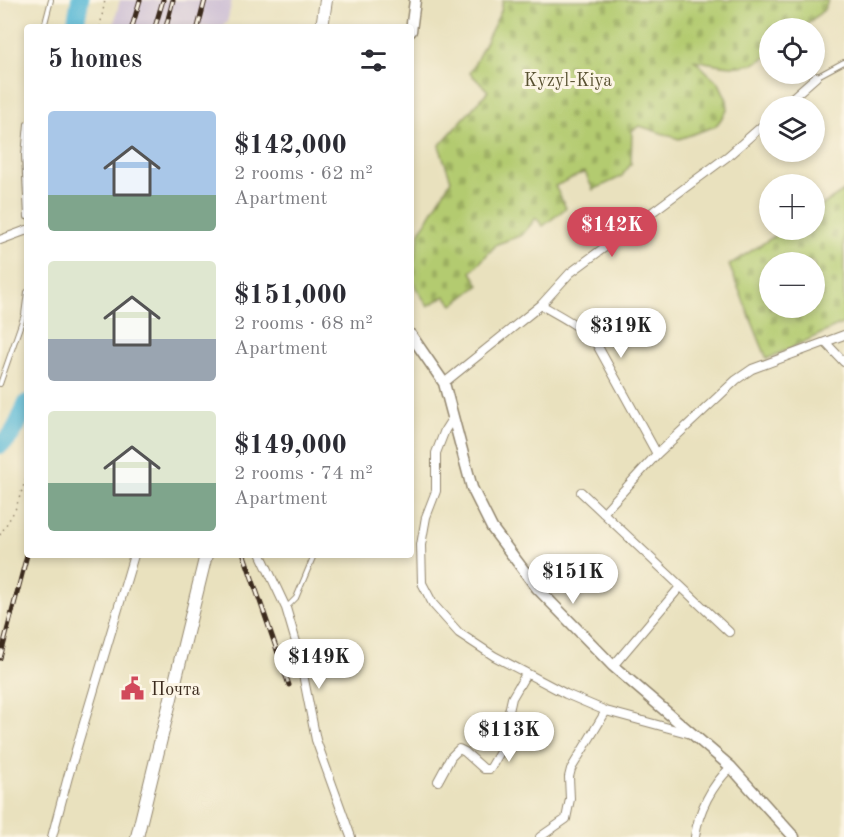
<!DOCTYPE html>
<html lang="en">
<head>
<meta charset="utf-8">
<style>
	body { margin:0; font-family:"Old Standard TT",serif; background:#f7f7f7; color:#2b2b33; height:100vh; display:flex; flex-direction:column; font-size:22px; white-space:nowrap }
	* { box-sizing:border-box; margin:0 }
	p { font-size:20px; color:#7c7c81 }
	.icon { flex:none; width:33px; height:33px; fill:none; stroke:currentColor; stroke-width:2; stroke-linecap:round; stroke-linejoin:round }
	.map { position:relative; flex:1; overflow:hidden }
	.drawer { position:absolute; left:24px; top:24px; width:390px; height:534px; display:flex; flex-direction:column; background:#fff; border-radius:6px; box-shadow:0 3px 9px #0003 }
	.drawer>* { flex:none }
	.fabs { position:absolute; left:759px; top:18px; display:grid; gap:12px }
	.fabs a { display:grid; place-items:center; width:66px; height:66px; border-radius:50%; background:#fff; box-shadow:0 3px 9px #0003; font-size:30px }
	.price { position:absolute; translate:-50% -51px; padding:0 14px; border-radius:21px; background:#fff; color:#222; font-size:20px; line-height:39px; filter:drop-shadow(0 2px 3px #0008) }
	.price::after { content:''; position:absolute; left:50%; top:36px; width:18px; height:14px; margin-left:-9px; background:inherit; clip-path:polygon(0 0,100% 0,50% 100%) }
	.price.selected { background:#d1495b; color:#fff }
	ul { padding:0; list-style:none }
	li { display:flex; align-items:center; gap:18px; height:150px; padding:0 24px }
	li span { display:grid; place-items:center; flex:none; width:168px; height:120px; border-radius:6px; color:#555 }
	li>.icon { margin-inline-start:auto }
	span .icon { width:72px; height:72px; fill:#fffc; stroke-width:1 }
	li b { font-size:26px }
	h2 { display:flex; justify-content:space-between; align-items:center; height:72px; padding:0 24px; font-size:26px }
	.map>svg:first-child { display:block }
	.industrial { fill:#ccbed4 }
	.cemetery { fill:url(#cemetery-stones); stroke:#777a47; stroke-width:1.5; fill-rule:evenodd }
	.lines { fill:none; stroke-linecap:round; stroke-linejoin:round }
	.river { stroke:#57b8d6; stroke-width:18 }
	.service-casing { stroke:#92866e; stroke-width:6 }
	.minor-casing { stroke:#92866e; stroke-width:10 }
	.tertiary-casing { stroke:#92866e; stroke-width:13 }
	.secondary-casing { stroke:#92866e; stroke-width:14 }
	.path { stroke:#92866e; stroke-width:1.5; stroke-dasharray:1.5 4.5; stroke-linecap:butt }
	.service { stroke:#fff; stroke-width:4 }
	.minor { stroke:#fff; stroke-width:8 }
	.tertiary { stroke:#fff; stroke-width:10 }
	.secondary { stroke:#fff; stroke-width:12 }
	.rail-casing { stroke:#3b2a1e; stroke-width:5 }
	.rail { stroke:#fcf5e5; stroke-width:3; stroke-dasharray:9; stroke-linecap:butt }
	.labels { text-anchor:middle; stroke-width:6; stroke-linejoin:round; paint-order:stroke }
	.park-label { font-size:18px; fill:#595232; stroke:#fcf5e5 }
	.poi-label { font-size:18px; fill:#3b2a1e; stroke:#fcf5e5; text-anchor:start }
</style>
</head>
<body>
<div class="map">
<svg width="844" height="837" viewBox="0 0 844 837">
	<defs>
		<pattern id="cemetery-stones" width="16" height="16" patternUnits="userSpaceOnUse" patternTransform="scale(1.5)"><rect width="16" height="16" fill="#b3cb70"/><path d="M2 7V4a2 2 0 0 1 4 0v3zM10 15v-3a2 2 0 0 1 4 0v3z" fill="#9bae61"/></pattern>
	</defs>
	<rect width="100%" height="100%" fill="#fcf5e5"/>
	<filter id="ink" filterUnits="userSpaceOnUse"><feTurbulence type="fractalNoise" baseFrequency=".0167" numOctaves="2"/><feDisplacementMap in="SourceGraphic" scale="12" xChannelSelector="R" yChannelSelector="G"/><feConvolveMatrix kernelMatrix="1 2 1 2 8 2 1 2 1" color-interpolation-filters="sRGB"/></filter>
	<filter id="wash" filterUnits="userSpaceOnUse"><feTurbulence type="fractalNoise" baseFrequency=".008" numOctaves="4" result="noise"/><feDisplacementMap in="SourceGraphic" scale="24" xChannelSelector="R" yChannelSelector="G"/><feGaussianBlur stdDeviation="1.35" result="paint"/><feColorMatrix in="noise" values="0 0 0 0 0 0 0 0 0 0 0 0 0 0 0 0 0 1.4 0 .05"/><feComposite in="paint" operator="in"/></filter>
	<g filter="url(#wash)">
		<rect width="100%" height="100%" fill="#e9e1be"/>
		<path class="industrial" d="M 120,0 L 232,0 L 227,23 L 224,23 L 223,27 L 113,27 Z"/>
		<path class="cemetery" d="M 503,0 L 828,0 L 825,9 L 802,28 L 770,28 L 769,55 C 747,73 720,65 694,60 L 719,83 L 727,100 L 728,109 L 716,126 L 679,139 L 640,126 L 632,130 L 631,164 L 621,177 L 593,190 L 585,172 L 555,186 L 566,208 L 543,226 L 536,218 L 522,235 L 497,244 L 471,272 L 479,285 L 453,305 L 445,296 L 428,306 L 416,288 L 411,274 L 420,232 L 451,180 L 439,146 L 488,91 L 470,73 L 501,11 Z
			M 844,191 L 844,323 L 767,359 L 729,265 L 784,230 L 814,230 L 815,210 ZM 770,262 L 814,262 L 814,308 L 770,308 Z"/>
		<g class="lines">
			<path class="river" d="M 75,27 L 80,0
				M 0,445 C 15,436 20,418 27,403"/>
		</g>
	</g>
	<g filter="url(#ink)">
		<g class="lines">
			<defs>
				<path id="service" d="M 44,27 L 51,0
					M 816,77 L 844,62
					M 27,124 L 24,155 L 27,217
					M 0,384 L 24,315 L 27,292
					M 286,608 L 296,598 L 314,555"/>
				<path id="minor" d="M 783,106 L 816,77
					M 0,240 L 27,230
					M 541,305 C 560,316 581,326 596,343 L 657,454
					M 826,343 L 844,362
					M 444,383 L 541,305 L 570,273 L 728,156 L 770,119
					M 452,419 L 445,430 L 436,453 L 436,491 L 426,517 L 421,545 L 422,583 L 433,604 L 459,633 L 494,656 L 566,694 L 606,711 L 691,734
					M 581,492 L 729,632
					M 603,513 L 657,454 L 736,380 L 752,369 L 844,335
					M 261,555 L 286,608 L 298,649 L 316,740 L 351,837
					M 613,666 L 680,587
					M 438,781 L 451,757 L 459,749 L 465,752 L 484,769 L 490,769 L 500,752 L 512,698 L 526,674
					M 52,837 L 68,777 L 134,555
					M 540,837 L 566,819 L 570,799 L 569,777 L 571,769 L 606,711
					M 695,837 C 698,811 712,785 731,767"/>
				<path id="tertiary" d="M 411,31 L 415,0
					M 411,335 L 444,383 L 472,488 L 492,528 L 537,588 L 613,666 L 731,767 L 794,837"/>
				<path id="secondary" d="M 322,27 L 326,0
					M 137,837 L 206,555"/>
			</defs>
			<use href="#service" class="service-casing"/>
			<use href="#minor" class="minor-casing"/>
			<use href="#tertiary" class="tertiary-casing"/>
			<use href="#secondary" class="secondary-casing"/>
			<path class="path" d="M 100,27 L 105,0
				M 0,535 L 15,510 L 27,476"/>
			<use href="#service" class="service"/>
			<use href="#minor" class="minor"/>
			<use href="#tertiary" class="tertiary"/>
			<use href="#secondary" class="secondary"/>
			<defs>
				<path id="rail" d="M 132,27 L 140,0
					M 155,27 L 163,0
					M 166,27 L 173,0
					M 198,27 L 205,0
					M 244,555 L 289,685
					M 0,658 L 27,555"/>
			</defs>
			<use href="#rail" class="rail-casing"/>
			<use href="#rail" class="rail"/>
		</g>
	</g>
	<defs>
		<symbol id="civic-bare" viewBox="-9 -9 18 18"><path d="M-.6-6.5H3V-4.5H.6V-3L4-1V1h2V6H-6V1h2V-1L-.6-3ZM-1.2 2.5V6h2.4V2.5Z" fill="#d1495b" stroke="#fcf5e5" stroke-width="2.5" paint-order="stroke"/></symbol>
	</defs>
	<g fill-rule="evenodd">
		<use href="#civic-bare" x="116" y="672" width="33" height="33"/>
	</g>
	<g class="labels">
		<g class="park-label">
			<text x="568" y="86">Kyzyl-Kiya</text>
		</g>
		<g class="poi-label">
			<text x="151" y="695">Почта</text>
		</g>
	</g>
</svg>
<div class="fabs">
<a><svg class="icon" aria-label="locate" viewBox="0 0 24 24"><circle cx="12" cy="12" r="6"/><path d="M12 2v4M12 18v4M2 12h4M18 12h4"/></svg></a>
<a><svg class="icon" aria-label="layers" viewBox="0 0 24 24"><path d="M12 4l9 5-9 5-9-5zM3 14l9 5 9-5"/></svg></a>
<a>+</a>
<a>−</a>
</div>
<b class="price selected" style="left:612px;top:258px">$142K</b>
<b class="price" style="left:621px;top:359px">$319K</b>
<b class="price" style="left:573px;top:605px">$151K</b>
<b class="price" style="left:319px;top:690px">$149K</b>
<b class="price" style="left:509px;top:763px">$113K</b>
<section class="drawer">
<h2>5 homes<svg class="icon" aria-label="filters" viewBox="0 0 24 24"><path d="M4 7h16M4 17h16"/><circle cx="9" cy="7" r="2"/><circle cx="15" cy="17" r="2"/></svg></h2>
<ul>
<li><span style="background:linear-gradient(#a9c7e8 70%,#7fa58c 0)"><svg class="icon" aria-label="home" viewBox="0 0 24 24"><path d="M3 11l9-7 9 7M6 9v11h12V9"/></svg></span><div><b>$142,000</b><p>2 rooms · 62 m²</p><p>Apartment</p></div></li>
<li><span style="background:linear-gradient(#dfe7d0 65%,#9aa5b1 0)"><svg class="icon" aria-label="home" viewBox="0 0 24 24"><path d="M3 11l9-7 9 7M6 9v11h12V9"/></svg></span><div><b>$151,000</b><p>2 rooms · 68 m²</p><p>Apartment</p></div></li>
<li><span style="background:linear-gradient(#dfe7d0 60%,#7fa58c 0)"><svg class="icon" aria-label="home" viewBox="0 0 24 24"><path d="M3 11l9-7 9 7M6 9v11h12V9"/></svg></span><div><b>$149,000</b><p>2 rooms · 74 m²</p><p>Apartment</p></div></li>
</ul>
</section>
</div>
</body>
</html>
